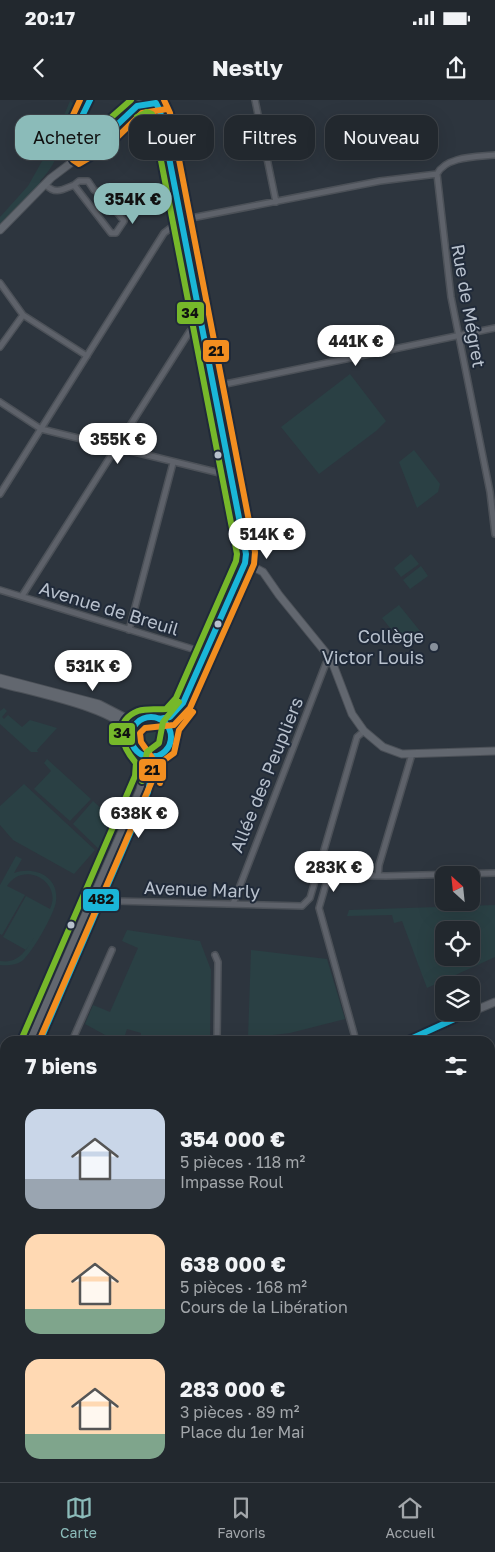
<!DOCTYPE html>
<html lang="fr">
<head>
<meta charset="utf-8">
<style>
	body { margin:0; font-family:"Golos Text",sans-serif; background:#2a3036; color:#f1f3f6; height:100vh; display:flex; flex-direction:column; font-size:19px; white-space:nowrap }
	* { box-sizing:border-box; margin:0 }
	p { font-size:16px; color:#a2a6aa }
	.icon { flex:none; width:28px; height:28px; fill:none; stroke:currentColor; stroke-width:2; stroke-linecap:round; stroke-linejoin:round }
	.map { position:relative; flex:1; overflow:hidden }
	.panel { position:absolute; left:0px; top:936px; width:495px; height:446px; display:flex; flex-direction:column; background:#22282e; border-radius:15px 15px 0 0; box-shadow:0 5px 20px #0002,0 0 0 1px #3f444a }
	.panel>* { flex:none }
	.banner { position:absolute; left:15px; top:15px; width:465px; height:45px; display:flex; gap:10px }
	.needle { width:32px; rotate:333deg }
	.buttons { position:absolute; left:435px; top:766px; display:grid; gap:10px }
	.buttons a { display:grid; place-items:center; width:45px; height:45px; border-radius:10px; background:#22282e; box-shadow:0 5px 20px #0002,0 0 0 1px #3f444a; font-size:25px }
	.price { position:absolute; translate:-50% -42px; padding:0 11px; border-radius:18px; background:#fff; color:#222; font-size:16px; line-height:32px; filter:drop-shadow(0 1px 2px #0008) }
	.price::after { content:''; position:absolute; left:50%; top:30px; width:15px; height:11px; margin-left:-8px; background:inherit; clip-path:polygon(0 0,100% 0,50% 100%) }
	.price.active { background:#8bbbb9; color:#111 }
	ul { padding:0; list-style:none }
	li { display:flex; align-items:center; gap:15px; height:125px; padding:0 25px }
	li span { display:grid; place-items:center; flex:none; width:140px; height:100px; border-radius:15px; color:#555 }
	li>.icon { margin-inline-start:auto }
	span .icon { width:60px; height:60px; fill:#fffc; stroke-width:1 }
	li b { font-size:21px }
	h2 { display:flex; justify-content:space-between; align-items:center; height:60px; padding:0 25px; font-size:21px }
	.pill { padding:0 18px; border-radius:15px; background:#22282e; box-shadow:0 5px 20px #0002,0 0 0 1px #3f444a; font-size:18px; line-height:45px }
	.pill.active { background:#8bbbb9; color:#111 }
	.status { display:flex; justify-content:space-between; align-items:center; height:35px; padding:0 25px; background:#22282e; direction:ltr }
	.status svg { height:14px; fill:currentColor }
	header { display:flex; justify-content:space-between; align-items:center; height:65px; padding:0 25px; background:#22282e; font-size:22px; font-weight:700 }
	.dock { display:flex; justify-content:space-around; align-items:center; height:70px; border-top:1px solid #3f444a; background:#22282e; font-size:14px; color:#a2a6aa }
	.dock a { display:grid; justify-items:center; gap:2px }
	.dock .active { color:#8bbbb9 }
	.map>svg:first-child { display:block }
	.green { fill:#2a4044; fill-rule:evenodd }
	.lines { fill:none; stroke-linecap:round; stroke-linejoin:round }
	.street-casing { stroke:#4c5158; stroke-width:8 }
	.secondary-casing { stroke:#4c5158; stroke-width:9 }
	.street { stroke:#5e626a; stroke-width:5 }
	.secondary { stroke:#62676f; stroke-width:7 }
	.bus-1-casing { stroke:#202a39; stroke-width:10 }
	.bus-2-casing { stroke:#202a39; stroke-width:10 }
	.bus-3-casing { stroke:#202a39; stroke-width:10 }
	.bus-1 { stroke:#1ab6d8; stroke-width:6 }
	.bus-2 { stroke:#f28e20; stroke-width:6 }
	.bus-3 { stroke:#76b82a; stroke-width:6 }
	.bus-dot { fill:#b8c1cd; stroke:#202a39; stroke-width:2 }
	.poi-dot { fill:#87909b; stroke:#202a39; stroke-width:2 }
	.labels { text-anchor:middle; stroke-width:4; stroke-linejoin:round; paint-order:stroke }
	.street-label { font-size:18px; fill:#b8c1cd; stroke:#202a39 }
	.poi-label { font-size:18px; fill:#b8c1cd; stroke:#202a39; text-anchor:end }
	.line-badge { stroke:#202a39; stroke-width:2 }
	.pale-badge-label { font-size:14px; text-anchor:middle; font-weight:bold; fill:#111 }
</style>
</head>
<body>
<div class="status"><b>20:17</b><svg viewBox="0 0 49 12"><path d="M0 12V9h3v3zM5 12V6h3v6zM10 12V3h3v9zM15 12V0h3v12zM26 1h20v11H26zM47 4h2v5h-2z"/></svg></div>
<header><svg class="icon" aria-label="back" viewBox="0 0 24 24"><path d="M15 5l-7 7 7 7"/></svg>Nestly<svg class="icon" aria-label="share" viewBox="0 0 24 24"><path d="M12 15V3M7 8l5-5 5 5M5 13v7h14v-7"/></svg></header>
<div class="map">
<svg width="495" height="1382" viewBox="0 0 495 1382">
	<rect width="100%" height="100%" fill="#2d353e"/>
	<path class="green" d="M 70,1 L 78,7 L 63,37 L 57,32 Z
		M 54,40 L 60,43 C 59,57 49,72 40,81 L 41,83 L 0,127 L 0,117 L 28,86 Z
		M 350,274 L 386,321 L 376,331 L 319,374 L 281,327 Z
		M 414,350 L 440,384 L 438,392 L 417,408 L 399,362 Z
		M 411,454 L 419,464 L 401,477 L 394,468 Z
		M 421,466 L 428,476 L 410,489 L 403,480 Z
		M 399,505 L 420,531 L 403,544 L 382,518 Z
		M 4,608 L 7,611 L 2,617 L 4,619 L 8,615 L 22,627 L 30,620 L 57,628 L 37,650 L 38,652 L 31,652 L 0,624 L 0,611 Z
		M136 637a15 15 0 1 1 30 0a15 15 0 1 1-30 0Z
		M 47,659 L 91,699 L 70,721 L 34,689 L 51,671 L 44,663 Z
		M 24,684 L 95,750 L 74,774 L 13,740 L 0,725 L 0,706 Z
		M 93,701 L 117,723 L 104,754 L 73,724 Z
		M 16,756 L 22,759 L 14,773 C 34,766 59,776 56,801 C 55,813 32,853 22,861 C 16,865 8,866 0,865 L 0,861 C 19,864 26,850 35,836 L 26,850 L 3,837 L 26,796 L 50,809 C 63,781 23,760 7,786 L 25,795 L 2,835 L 0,834 L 0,785 Z
		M 495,805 L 495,857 L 427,888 L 402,821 L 394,823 L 392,815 L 347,816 L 349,810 ZM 444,830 L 471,830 L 471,858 L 444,858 Z
		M 127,830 L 200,841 L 211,870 L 210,941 L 149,940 L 141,936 L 141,933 L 127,929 L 123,941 L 105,941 L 107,936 L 85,924 L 93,905 L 110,912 L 138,848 L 122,841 Z
		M 251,850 L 327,859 L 345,919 L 290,933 L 248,938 Z
		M 495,1095 L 495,1382 L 189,1382 L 179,1378 L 490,1378 L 490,1096 Z"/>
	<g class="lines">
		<defs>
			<path id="street" d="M 255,0 L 276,102
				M 495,55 C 477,57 446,56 437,74 L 451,197 L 490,392 L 495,434
				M 45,84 C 55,95 62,90 74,85 L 111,133 L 116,133 L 124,121 L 103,95 L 94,90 L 88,81 L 79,81 L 74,85
				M 0,183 L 23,215 L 87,256
				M 0,247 L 23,215
				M 216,286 L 495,228
				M 0,302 L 41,329 L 228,375 L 235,374
				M 0,394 L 164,133 L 181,120 L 380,81 L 437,74
				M 0,490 L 209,554
				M 22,496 L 190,231 L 197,225 L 205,223
				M 129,530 L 173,363
				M 317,775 L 386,776 L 495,773
				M 378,776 L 379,765 L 412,654
				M 328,777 L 319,808 L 356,941
				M 102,798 L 115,801 L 302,806 L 310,798 L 357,637 L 364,631
				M 233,804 L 326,563 L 331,559
				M 215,855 L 218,862 L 217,941
				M 72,941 L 112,850
				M 490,1089 L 495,1088
				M 0,1190 L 5,1190
				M 0,1222 L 5,1223
				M 260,1382 L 262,1378"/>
			<path id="secondary" d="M 152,0 L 156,3 L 161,17
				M 165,0 L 163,10 L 250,454 L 244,476 L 187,605 L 170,631
				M 174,86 L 182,127
				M 0,130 L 51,78 L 100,41 L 144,0
				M 207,256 L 214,292
				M 246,463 L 263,472 L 279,495 L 331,559 L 352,614 L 364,631 L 383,647 L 402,654 L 495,651
				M 0,578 L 99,604 L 128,619 L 140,620
				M 0,583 C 27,591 123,609 131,635
				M131 637a20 20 0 1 1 40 0a20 20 0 1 1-40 0Z
				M 159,619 C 172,618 181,608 186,597
				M 471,912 L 495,902
				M 30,941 L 140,690 L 145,669 L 143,656
				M 40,941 L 148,692 L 155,656
				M 406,941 L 471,912
				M 0,1009 L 5,998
				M 0,1031 L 5,1020"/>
		</defs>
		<use href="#street" class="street-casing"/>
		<use href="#secondary" class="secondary-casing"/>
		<use href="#street" class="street"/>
		<use href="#secondary" class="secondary"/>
		<defs>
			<path id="bus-1" d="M 90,0 L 71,39 L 80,55 L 100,41 L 137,6 L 156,3 L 160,11 L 246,454 L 245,463 L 183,603 L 170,617 L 159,619
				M131 637a20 20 0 1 1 40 0a20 20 0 1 1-40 0Z
				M 40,941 L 148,692 L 155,656
				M 406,941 L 470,912"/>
			<path id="bus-2" d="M 80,0 L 62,39 L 73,60 L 79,64 L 106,48 L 142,13 L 167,9
				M 160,683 L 163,661 L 174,653 L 179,630 L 193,612
				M 39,941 L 152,681 L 153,659 L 141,642 L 140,633 L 145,628 L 174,625 L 190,608 L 254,464 L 255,452 L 170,13 L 164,0"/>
			<path id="bus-3" d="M 82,35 L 82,43 L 131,0
				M 142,681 L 147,652 L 159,643 L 163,622 L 179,602
				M 22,938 L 135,676 L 136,663 C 123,648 111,622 138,611 C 147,608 157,610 166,609 L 176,598 L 236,461 L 237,454 L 152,14 L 147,12 L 137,17"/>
		</defs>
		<use href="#bus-1" class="bus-1-casing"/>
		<use href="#bus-2" class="bus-2-casing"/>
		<use href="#bus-3" class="bus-3-casing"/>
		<use href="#bus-1" class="bus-1"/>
		<use href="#bus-2" class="bus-2"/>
		<use href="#bus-3" class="bus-3"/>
	</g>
	<g class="bus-dot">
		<circle cx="218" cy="355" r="4.5"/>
		<circle cx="218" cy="524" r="4.5"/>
		<circle cx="71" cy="825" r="4.5"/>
	</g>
	<circle class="poi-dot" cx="434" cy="547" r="5"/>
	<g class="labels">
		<g class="street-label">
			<text transform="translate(468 206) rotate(80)" y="6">Rue de Mégret</text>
			<text transform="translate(109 509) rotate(17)" y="6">Avenue de Breuil</text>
			<text transform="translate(267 675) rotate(-68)" y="6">Allée des Peupliers</text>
			<text transform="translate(202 790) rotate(2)" y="6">Avenue Marly</text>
		</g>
		<g class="poi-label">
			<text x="424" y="543">Collège<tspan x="424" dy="21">Victor Louis</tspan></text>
		</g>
	</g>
	<g class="line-badge">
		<rect x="176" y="201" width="29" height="24" rx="5" fill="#76b82a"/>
		<rect x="202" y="239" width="28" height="24" rx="5" fill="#f28e20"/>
		<rect x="108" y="622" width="28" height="24" rx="5" fill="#76b82a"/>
		<rect x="138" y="658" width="29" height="24" rx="5" fill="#f28e20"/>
		<rect x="82" y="788" width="38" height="24" rx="5" fill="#1ab6d8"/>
	</g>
	<g class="pale-badge-label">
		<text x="190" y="218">34</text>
		<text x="216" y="256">21</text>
		<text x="122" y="638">34</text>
		<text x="152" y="675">21</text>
		<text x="101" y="804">482</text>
	</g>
</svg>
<div class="buttons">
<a><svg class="needle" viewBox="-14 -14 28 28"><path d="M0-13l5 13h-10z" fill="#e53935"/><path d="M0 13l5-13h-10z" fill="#a2a6aa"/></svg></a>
<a><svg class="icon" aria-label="locate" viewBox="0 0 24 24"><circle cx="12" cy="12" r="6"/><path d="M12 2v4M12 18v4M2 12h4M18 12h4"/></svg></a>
<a><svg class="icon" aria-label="layers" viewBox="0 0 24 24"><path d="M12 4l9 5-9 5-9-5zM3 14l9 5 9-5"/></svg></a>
</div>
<b class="price active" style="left:133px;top:125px">354K €</b>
<b class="price" style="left:356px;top:267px">441K €</b>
<b class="price" style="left:118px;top:365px">355K €</b>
<b class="price" style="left:267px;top:460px">514K €</b>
<b class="price" style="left:93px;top:592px">531K €</b>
<b class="price" style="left:139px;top:739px">638K €</b>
<b class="price" style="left:334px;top:793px">283K €</b>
<div class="banner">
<a class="pill active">Acheter</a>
<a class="pill">Louer</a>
<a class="pill">Filtres</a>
<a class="pill">Nouveau</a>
</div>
<section class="panel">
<h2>7 biens<svg class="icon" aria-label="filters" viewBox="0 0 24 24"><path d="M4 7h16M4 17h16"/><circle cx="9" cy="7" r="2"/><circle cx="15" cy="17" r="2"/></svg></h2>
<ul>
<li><span style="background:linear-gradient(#c9d6e8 70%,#9aa5b1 0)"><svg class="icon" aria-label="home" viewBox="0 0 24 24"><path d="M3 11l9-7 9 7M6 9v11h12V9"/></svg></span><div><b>354 000 €</b><p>5 pièces · 118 m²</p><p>Impasse Roul</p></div></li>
<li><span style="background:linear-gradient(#ffd9b3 75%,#7fa58c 0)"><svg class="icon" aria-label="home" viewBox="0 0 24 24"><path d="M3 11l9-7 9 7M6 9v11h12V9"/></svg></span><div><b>638 000 €</b><p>5 pièces · 168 m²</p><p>Cours de la Libération</p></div></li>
<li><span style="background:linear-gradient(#ffd9b3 75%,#7fa58c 0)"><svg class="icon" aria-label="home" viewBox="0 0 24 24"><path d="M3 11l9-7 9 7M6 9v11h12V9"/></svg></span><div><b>283 000 €</b><p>3 pièces · 89 m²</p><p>Place du 1er Mai</p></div></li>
</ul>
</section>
</div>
<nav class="dock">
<a class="active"><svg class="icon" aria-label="map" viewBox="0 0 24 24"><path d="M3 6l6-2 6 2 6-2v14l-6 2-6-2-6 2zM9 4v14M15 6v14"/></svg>Carte</a>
<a><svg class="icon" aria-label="saved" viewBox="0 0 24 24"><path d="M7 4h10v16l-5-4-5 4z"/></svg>Favoris</a>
<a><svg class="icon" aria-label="home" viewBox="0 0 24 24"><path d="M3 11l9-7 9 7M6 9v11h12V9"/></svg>Accueil</a>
</nav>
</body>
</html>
